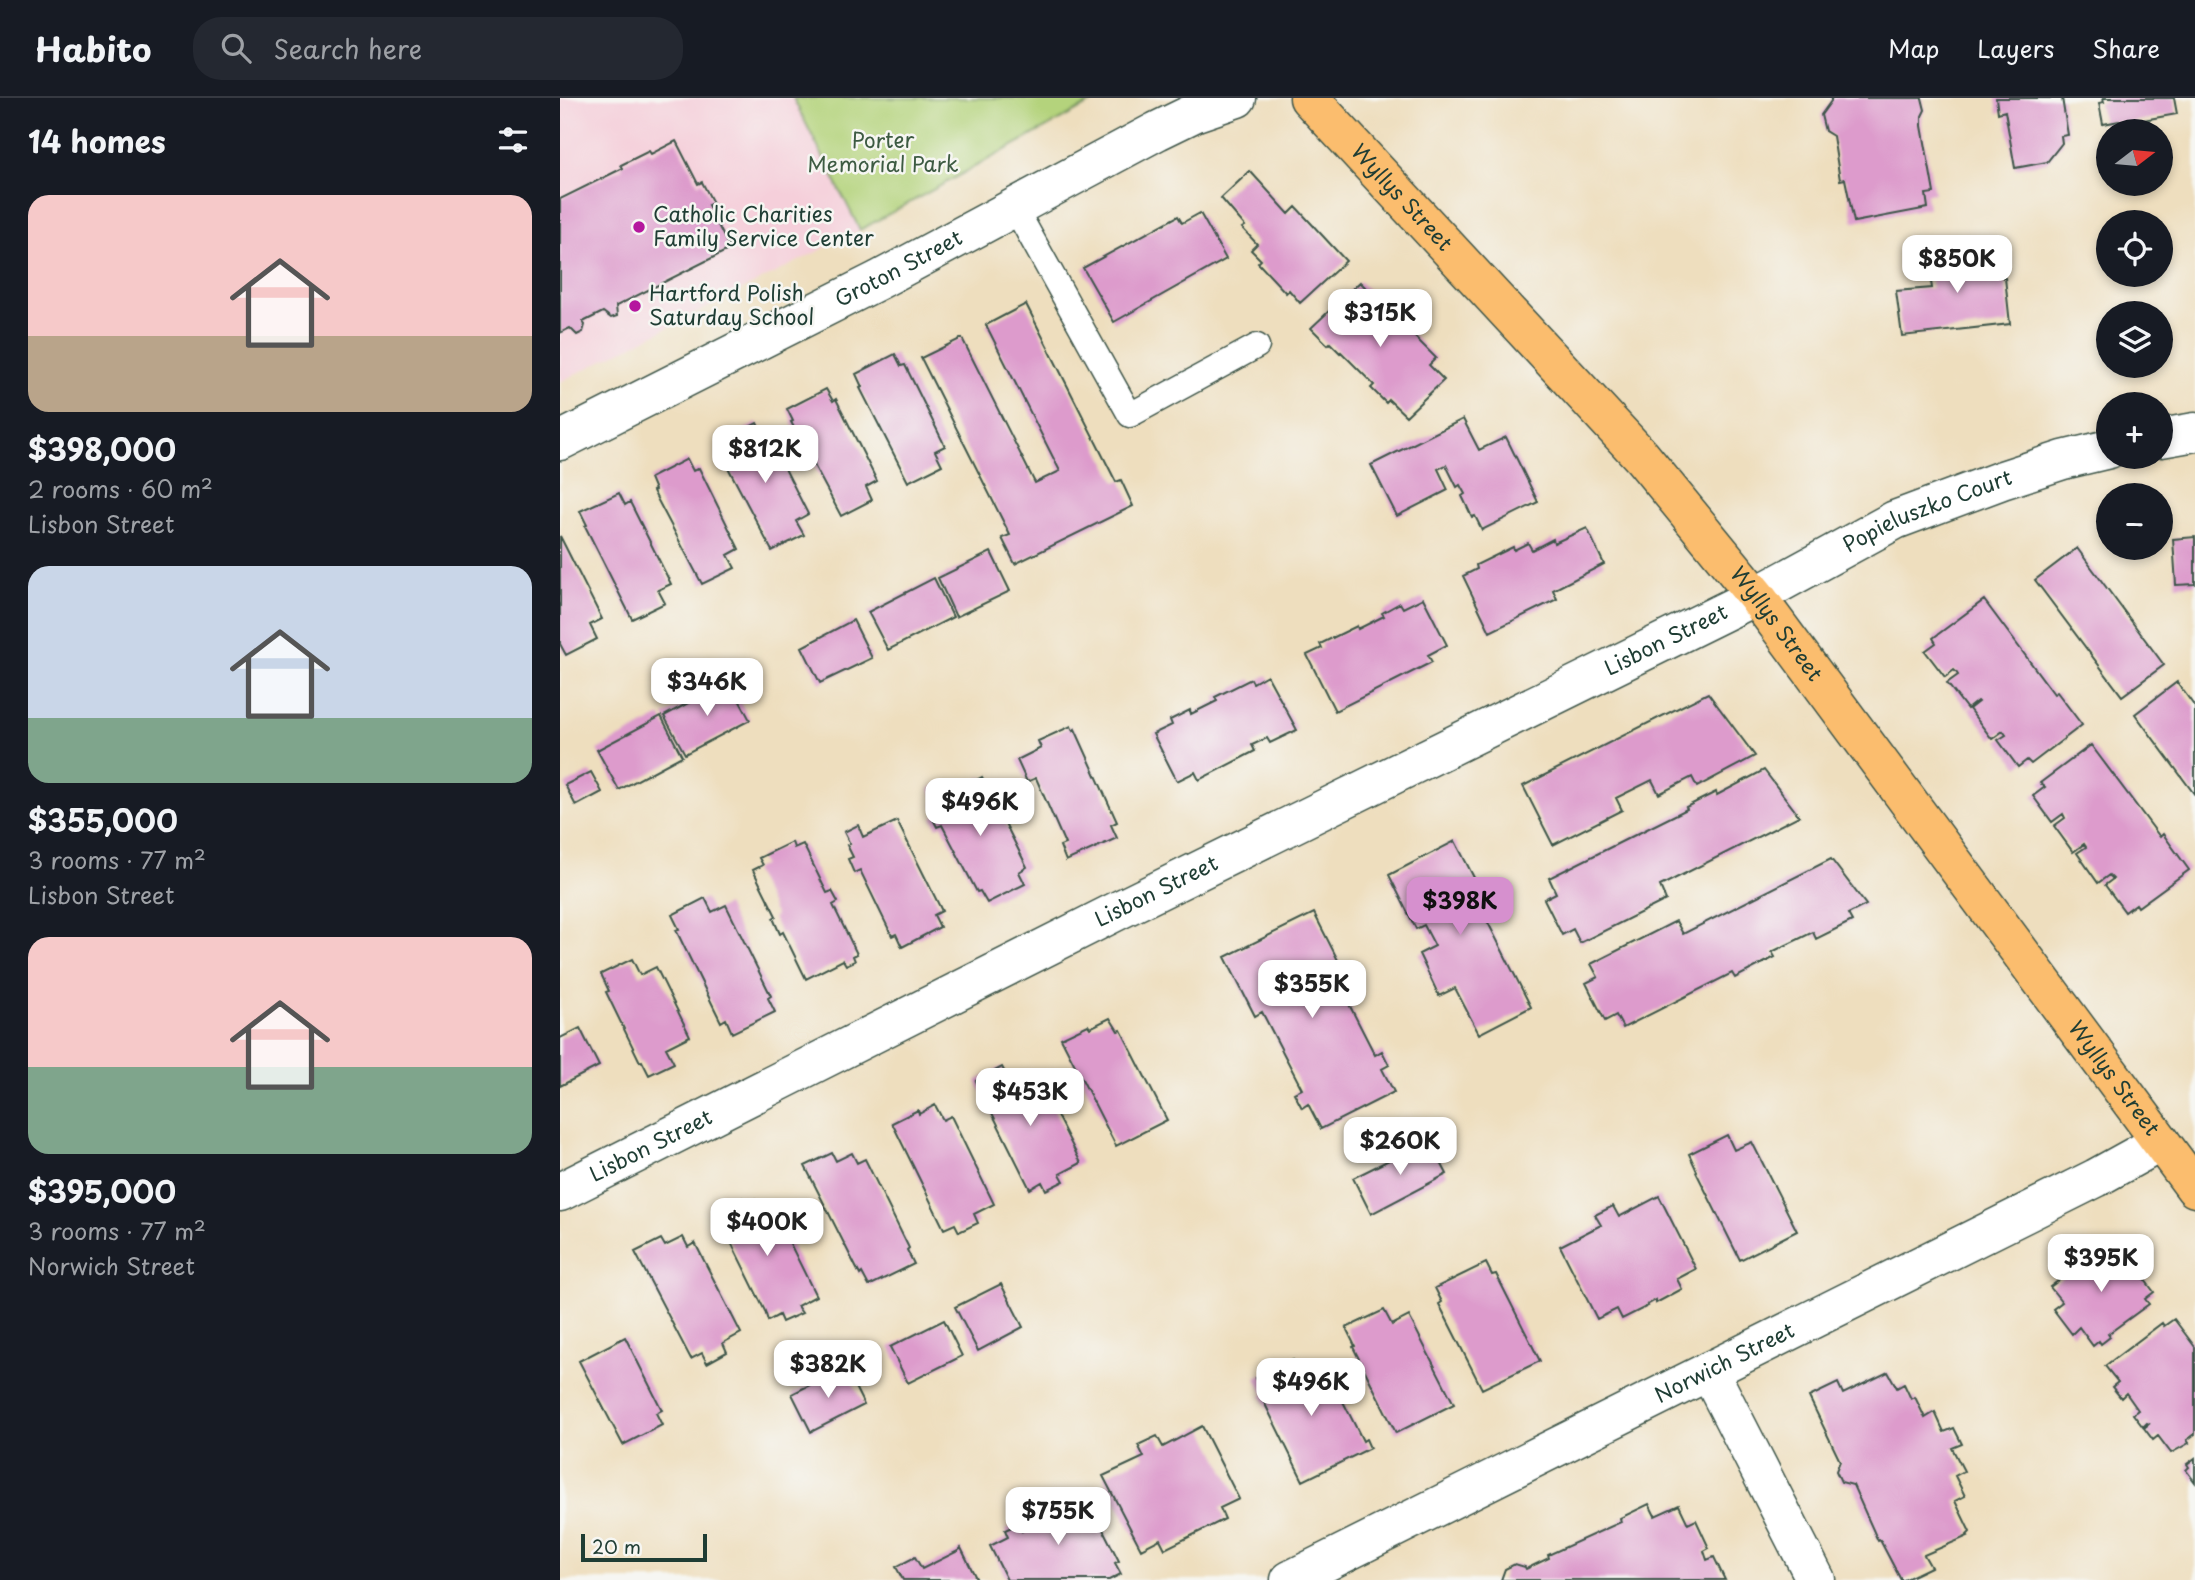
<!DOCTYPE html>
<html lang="en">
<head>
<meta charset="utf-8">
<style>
	body { margin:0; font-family:"Playpen Sans",sans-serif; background:#242831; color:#f1f3f6; height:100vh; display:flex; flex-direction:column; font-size:26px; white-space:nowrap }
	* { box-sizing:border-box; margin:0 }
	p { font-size:23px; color:#9ea1a6 }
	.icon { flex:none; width:38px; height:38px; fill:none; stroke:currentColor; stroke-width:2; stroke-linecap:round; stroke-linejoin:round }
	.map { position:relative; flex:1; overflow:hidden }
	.drawer { display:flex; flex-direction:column; background:#171b24; width:560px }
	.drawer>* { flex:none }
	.needle { width:46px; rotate:74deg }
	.fabs { position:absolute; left:1536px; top:21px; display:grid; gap:14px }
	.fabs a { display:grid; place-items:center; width:77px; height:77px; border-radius:50%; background:#171b24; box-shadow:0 4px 10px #0003; font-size:35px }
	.scale { position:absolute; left:21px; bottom:18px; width:126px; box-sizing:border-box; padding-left:7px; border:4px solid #1f3d34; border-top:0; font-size:19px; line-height:24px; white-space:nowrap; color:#1f3d34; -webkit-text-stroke:5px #f6f6f2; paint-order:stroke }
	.price { position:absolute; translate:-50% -60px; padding:0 16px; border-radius:14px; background:#fff; color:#222; font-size:23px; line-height:46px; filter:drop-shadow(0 2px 4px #0008) }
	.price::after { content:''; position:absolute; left:50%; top:42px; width:21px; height:16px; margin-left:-10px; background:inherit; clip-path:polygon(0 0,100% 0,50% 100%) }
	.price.current { background:#d690ce; color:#111 }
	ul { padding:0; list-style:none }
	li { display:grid; align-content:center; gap:14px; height:371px; padding:0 28px }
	li span { display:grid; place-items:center; height:217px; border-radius:21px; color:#555 }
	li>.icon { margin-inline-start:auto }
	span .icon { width:126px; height:126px; fill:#fffc; stroke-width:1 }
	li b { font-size:30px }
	h2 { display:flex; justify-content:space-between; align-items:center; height:84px; padding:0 28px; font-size:30px }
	header { display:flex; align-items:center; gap:42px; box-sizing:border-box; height:98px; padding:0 35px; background:#171b24; border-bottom:2px solid #363941 }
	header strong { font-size:33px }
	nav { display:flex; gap:38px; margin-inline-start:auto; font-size:24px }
	.search { width:490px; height:63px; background:#242831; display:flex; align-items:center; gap:18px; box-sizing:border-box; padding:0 24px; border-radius:28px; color:#9ea1a6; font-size:26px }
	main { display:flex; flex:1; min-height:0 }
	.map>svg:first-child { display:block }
	.built { fill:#f5cfda }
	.green { fill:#b4d37b; stroke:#6a8858; stroke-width:2 }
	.building { fill:#dd9bcc }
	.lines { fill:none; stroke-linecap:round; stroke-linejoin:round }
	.service-casing { stroke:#3e5549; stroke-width:27 }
	.minor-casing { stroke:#3e5549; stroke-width:41 }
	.primary-casing { stroke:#3e5549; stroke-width:41 }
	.service { stroke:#fff; stroke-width:24 }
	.minor { stroke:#fff; stroke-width:38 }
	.primary { stroke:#fbbd6e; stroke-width:38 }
	.poi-dot { fill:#b5179e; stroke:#f6f6f2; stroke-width:2.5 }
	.labels { text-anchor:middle; stroke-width:5; stroke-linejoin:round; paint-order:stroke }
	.park-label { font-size:21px; fill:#3d5b42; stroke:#f6f6f2 }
	.street-label { font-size:21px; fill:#1f3d34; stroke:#f6f6f2 }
	.poi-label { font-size:21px; fill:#1f3d34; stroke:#f6f6f2; text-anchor:start }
</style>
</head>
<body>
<header>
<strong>Habito</strong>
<div class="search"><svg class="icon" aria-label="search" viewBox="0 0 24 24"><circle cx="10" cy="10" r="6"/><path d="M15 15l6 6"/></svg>Search here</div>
<nav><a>Map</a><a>Layers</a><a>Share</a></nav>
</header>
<main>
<section class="drawer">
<h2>14 homes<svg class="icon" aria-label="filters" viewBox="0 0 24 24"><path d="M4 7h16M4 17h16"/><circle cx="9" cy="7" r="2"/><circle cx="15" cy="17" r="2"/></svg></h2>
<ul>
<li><span style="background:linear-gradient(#f6c9c9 65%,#b9a48a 0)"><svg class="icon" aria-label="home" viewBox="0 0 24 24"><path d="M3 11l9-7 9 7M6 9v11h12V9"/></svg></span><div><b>$398,000</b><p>2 rooms · 60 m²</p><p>Lisbon Street</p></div></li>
<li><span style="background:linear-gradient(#c9d6e8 70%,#7fa58c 0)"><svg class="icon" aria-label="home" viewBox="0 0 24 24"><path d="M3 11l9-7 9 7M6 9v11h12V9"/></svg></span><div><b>$355,000</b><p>3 rooms · 77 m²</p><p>Lisbon Street</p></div></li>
<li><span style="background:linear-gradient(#f6c9c9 60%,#7fa58c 0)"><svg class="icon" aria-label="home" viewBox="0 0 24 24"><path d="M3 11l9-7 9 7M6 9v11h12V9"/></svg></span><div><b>$395,000</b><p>3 rooms · 77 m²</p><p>Norwich Street</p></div></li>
</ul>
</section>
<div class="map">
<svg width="1635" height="1482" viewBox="0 0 1635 1482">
	<rect width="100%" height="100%" fill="#f6f6f2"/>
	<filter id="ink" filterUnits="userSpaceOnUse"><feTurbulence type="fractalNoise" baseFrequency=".0143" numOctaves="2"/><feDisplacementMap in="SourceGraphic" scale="14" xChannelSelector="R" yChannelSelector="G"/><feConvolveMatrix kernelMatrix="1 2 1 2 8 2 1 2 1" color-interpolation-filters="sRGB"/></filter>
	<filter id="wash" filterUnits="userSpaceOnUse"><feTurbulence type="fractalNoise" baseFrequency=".00686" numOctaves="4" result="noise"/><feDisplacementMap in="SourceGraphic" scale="28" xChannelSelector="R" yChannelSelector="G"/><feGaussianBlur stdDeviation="1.57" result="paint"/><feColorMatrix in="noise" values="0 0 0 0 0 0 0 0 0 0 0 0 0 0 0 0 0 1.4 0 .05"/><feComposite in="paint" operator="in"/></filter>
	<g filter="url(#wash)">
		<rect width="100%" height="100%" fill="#eedebe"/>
		<path class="built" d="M 0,0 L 233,0 L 300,132 L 0,284 Z"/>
		<path class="green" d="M 233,0 L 540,0 L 300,132 Z"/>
		<g id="blocks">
			<path class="building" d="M 1271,0 L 1362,0 L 1365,12 L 1362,18 L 1362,28 L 1374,95 L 1366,96 L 1368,110 L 1294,124 L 1285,81 L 1280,82 L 1273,38 L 1265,33 L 1261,17 L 1271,3 Z
				M 1436,0 L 1502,0 L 1508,37 L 1501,38 L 1502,45 L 1487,64 L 1455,70 L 1445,13 L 1438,15 Z
				M 1543,0 L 1614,0 L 1617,16 L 1561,26 L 1560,23 L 1543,26 L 1539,5 L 1544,4 Z
				M 116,43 L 138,86 L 142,84 L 153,105 L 148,107 L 170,151 L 56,208 L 57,218 L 51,220 L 43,214 L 23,224 L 25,227 L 23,234 L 17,237 L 10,230 L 0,235 L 0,101 L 63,70 L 61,67 L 89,53 L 91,56 Z
				M 690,73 L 729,116 L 736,109 L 786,163 L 740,205 L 729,192 L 726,195 L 698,165 L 701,162 L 691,152 L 697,146 L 682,130 L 685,128 L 661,100 Z
				M 640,115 L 666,161 L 554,224 L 523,170 L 618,118 L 622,125 Z
				M 1394,152 L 1395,156 L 1406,154 L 1406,157 L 1439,152 L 1443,180 L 1445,180 L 1450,226 L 1342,238 L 1336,193 L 1372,190 L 1367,158 L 1378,157 L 1378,154 Z
				M 800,184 L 876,260 L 869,267 L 884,282 L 846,318 L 829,302 L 826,305 L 811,290 L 814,287 L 781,254 L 780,255 L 770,245 L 768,247 L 751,230 Z
				M 466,206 L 556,384 L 561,382 L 573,408 L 455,466 L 442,440 L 450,437 L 361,260 L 402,240 L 475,385 L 500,373 L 426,227 Z
				M 335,256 L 341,268 L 345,267 L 385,348 L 375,353 L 382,367 L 348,384 L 300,290 L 302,289 L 296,276 Z
				M 266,291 L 273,303 L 276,301 L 317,383 L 306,389 L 312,402 L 281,418 L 231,324 L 233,323 L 227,311 Z
				M 903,321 L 919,352 L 946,339 L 978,404 L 922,432 L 915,418 L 912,419 L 902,398 L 905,396 L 900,387 L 897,389 L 886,367 L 878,371 L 888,392 L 837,418 L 811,367 Z
				M 197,325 L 203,338 L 207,335 L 248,416 L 236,423 L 244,437 L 212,453 L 162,358 L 165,357 L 158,345 Z
				M 127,361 L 133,373 L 139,370 L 179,451 L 168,457 L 175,470 L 142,486 L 93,393 L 95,392 L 90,380 Z
				M 59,395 L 65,407 L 70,404 L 111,486 L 98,492 L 105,505 L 72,521 L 25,428 L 27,427 L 20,413 Z
				M 1027,430 L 1044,466 L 993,492 L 997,501 L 930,534 L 903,478 L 917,471 L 916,467 L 953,449 L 954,452 L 968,445 L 972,452 L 993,441 L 994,445 Z
				M 0,438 L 42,521 L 30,527 L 37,541 L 6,557 L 0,546 Z
				M 1635,439 L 1635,486 L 1616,487 L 1613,441 Z
				M 1517,450 L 1604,567 L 1562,598 L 1475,482 Z
				M 431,454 L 450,493 L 396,519 L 378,480 Z
				M 374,480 L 393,519 L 328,552 L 308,514 Z
				M 863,500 L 887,547 L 868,557 L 872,564 L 775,613 L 747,557 L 762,550 L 760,546 L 797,528 L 798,531 L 824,518 L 822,515 L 840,505 L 843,510 Z
				M 1424,502 L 1494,596 L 1497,594 L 1522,627 L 1471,666 L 1467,662 L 1458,669 L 1438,642 L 1446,637 L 1443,633 L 1432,641 L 1409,611 L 1418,604 L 1417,603 L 1407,611 L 1387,585 L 1398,577 L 1396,574 L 1394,572 L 1385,579 L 1365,553 L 1376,545 L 1373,540 Z
				M 293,522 L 312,560 L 260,585 L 242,549 Z
				M 707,577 L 737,632 L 710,645 L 707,640 L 692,647 L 695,653 L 639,682 L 635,674 L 617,683 L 593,636 L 612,627 L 610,622 L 630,612 L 631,616 L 657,603 L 655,599 L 691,581 L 693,585 Z
				M 169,583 L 190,622 L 125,656 L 104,618 Z
				M 1617,584 L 1635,609 L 1635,697 L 1575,616 Z
				M 1148,595 L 1195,658 L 1137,689 L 1132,679 L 1099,696 L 1092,682 L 1056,700 L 1062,712 L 993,747 L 963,688 Z
				M 101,618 L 122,658 L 59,692 L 37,652 Z
				M 511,628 L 513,633 L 515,631 L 557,724 L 551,727 L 557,740 L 506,763 L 500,748 L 505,746 L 476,680 L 467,684 L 457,662 L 481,650 L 478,643 Z
				M 1531,647 L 1600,739 L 1603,736 L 1629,772 L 1578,809 L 1576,806 L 1565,814 L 1545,787 L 1553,781 L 1549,777 L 1538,785 L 1517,755 L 1526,749 L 1524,746 L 1513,754 L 1494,728 L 1505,720 L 1503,716 L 1492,724 L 1473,698 L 1485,689 L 1480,685 Z
				M 1204,672 L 1239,718 L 1100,788 L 1106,802 L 1020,845 L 1013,831 L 1002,837 L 984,801 L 996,795 L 989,780 L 1127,711 L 1126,709 L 1156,694 L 1157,697 Z
				M 31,674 L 42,694 L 16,708 L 5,687 Z
				M 422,679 L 467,769 L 459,774 L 465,786 L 427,805 L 420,793 L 417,794 L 382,727 L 377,729 L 372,719 L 378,716 L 372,705 L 376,703 L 369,691 L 382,684 L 388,697 Z
				M 337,723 L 382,813 L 374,817 L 380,829 L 342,849 L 336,836 L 332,838 L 300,772 L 294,775 L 288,761 L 293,759 L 287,747 L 290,746 L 284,734 L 298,727 L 303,739 Z
				M 895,743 L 923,797 L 916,801 L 971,909 L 919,936 L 895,890 L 879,898 L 859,856 L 875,848 L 864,827 L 856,831 L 829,777 Z
				M 232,744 L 234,750 L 243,746 L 267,795 L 272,793 L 278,804 L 273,807 L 297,856 L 293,858 L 295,863 L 286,867 L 283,862 L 246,881 L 223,834 L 220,836 L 213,820 L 216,818 L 193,772 L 203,767 L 199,760 Z
				M 1271,761 L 1306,807 L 1288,816 L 1292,823 L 1256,841 L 1253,834 L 1212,854 L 1215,859 L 1175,880 L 1172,875 L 1063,930 L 1056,917 L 1045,923 L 1026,885 L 1038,879 L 1031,866 L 1116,823 L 1123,836 Z
				M 145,800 L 152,814 L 166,807 L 211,898 L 208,900 L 215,914 L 172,935 L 166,921 L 161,924 L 116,832 L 119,831 L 112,817 Z
				M 754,815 L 784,874 L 775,879 L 815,957 L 822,953 L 829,967 L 822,971 L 834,994 L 761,1031 L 748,1006 L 742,1010 L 734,995 L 742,991 L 702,914 L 695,918 L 665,859 Z
				M 72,861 L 80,877 L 96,869 L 130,938 L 106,950 L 114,965 L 89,977 L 82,963 L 80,964 L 46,894 L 49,893 L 41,876 Z
				M 550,920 L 558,933 L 561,932 L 607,1022 L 556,1048 L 501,940 L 528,927 L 530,930 Z
				M 20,930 L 39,968 L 0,988 L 0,940 Z
				M 442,969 L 451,986 L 475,974 L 521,1065 L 500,1076 L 504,1083 L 486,1092 L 482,1084 L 470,1091 L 416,983 Z
				M 375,1007 L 383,1022 L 391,1018 L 434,1106 L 414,1116 L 418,1125 L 399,1134 L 395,1126 L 384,1131 L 332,1025 L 358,1012 L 359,1016 Z
				M 1167,1037 L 1174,1052 L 1192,1044 L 1237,1133 L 1180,1162 L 1136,1074 L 1137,1073 L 1129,1056 Z
				M 869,1042 L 887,1076 L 811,1116 L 793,1080 Z
				M 272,1055 L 276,1063 L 292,1055 L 297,1065 L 305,1061 L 349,1150 L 347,1152 L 354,1166 L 309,1188 L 302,1175 L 300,1177 L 245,1068 Z
				M 1099,1098 L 1136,1171 L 1117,1181 L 1122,1191 L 1096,1205 L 1096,1202 L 1087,1207 L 1088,1208 L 1062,1221 L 1057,1211 L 1037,1221 L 1000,1148 L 1041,1127 L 1035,1117 L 1053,1108 L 1059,1119 Z
				M 182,1100 L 184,1107 L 195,1101 L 200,1112 L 211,1107 L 256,1198 L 237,1208 L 242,1215 L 222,1224 L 219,1217 L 208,1223 L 205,1213 L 168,1138 L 166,1139 L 162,1131 L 164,1131 L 156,1114 Z
				M 123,1139 L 128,1149 L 135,1145 L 181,1235 L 163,1245 L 167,1254 L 147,1265 L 142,1255 L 131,1261 L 75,1154 L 101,1141 L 105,1148 Z
				M 1558,1146 L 1594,1194 L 1585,1201 L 1589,1206 L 1548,1236 L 1550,1239 L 1541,1246 L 1539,1243 L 1533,1248 L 1519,1229 L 1512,1236 L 1493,1211 L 1502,1204 L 1490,1189 L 1545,1148 L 1548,1153 Z
				M 926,1165 L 932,1177 L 936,1176 L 980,1263 L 922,1291 L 879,1206 L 882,1204 L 875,1190 Z
				M 441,1186 L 463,1229 L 418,1253 L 395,1209 Z
				M 824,1212 L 832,1227 L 849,1218 L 894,1306 L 836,1335 L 793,1249 L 795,1248 L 786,1230 Z
				M 1614,1221 L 1635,1249 L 1635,1336 L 1627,1342 L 1629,1345 L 1611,1355 L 1598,1338 L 1593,1342 L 1584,1330 L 1589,1326 L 1587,1325 L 1583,1329 L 1573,1316 L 1578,1312 L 1566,1295 L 1561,1300 L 1552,1289 L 1558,1284 L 1545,1268 L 1602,1225 L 1604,1228 Z
				M 384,1222 L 402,1258 L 348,1285 L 330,1249 Z
				M 65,1239 L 102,1312 L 96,1315 L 102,1327 L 63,1347 L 19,1263 Z
				M 733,1262 L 741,1277 L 764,1266 L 803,1343 L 806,1341 L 810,1350 L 743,1383 L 701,1298 L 704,1297 L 696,1280 Z
				M 285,1269 L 304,1307 L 251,1334 L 232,1296 Z
				M 1328,1274 L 1337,1290 L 1344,1286 L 1351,1301 L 1355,1299 L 1365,1320 L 1375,1314 L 1384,1334 L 1394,1330 L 1402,1346 L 1392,1350 L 1404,1373 L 1395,1378 L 1405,1398 L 1395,1403 L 1410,1434 L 1407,1437 L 1408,1438 L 1364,1457 L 1371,1469 L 1344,1482 L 1341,1482 L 1320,1442 L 1318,1443 L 1293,1387 L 1281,1384 L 1276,1373 L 1280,1363 L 1249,1299 L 1278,1285 L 1283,1296 Z
				M 642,1328 L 679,1401 L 660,1410 L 665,1421 L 605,1451 L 600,1441 L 581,1451 L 543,1378 L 584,1359 L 578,1347 L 597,1338 L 603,1349 Z
				M 1635,1360 L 1635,1384 L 1626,1372 L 1629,1369 L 1627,1366 Z
				M 527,1400 L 559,1463 L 555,1465 L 561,1476 L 549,1482 L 447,1482 L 430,1448 L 448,1439 L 445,1432 L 458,1426 L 462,1433 L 463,1432 L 460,1425 L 475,1418 L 478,1424 L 495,1415 L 492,1408 L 506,1402 L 509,1409 Z
				M 1089,1406 L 1095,1418 L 1119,1407 L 1128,1426 L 1136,1422 L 1149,1450 L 1144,1453 L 1147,1462 L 1154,1459 L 1165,1482 L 941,1482 L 945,1471 L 955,1466 L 965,1469 L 966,1471 L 989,1460 L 988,1457 L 1061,1424 L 1060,1420 Z
				M 401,1450 L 417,1482 L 343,1482 L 336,1469 L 355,1459 L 362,1471 L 398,1453 Z"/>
		</g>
	</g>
	<g filter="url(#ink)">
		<use href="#blocks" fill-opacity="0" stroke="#3e5549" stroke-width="2"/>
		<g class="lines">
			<defs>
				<path id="service" d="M 455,110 L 570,317 L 697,248"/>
				<g id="minor">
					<path d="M 1601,340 L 1635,334"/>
					<path id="s1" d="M 0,343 L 319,182 L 597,33 L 636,14 L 677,0"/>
					<path id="s2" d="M 0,1094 L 559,812 L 1196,498 L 1335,422 L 1442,382 L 1503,362 L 1549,351"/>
					<path d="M 1149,1273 L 1256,1482"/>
					<path id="s3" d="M 730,1482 L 1536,1080 L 1601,1044"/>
				</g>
				<g id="primary">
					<path id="s4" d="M 749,0 L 1082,359 L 1196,498 L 1635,1090"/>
				</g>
			</defs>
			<use href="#service" class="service-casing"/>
			<use href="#minor" class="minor-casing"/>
			<use href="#primary" class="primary-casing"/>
			<use href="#service" class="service"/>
			<use href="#minor" class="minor"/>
			<use href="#primary" class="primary"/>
		</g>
	</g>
	<g class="poi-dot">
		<circle cx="79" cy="129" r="7"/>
		<circle cx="75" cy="208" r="7"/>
	</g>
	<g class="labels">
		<g class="park-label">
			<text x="323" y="50">Porter<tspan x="323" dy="24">Memorial Park</tspan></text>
		</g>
		<g class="street-label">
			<text dy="7" stroke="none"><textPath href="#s4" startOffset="136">Wyllys Street</textPath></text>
			<text dy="7" stroke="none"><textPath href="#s1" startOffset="380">Groton Street</textPath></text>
			<text dy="7" stroke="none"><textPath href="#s2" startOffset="1528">Popieluszko Court</textPath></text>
			<text dy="7" stroke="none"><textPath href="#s4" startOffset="704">Wyllys Street</textPath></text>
			<text dy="7" stroke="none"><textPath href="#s2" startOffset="1236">Lisbon Street</textPath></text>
			<text dy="7" stroke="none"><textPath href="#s2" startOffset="668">Lisbon Street</textPath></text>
			<text dy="7" stroke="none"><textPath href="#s4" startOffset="1270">Wyllys Street</textPath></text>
			<text dy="7" stroke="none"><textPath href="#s2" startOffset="102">Lisbon Street</textPath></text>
			<text dy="7" stroke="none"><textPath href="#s3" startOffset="486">Norwich Street</textPath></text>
		</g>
		<g class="poi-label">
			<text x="93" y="124">Catholic Charities<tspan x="93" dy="24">Family Service Center</tspan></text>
			<text x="89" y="203">Hartford Polish<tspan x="89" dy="24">Saturday School</tspan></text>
		</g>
	</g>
</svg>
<div class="fabs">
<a><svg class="needle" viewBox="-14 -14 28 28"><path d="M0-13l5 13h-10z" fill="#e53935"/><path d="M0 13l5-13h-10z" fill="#9ea1a6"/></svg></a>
<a><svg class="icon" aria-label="locate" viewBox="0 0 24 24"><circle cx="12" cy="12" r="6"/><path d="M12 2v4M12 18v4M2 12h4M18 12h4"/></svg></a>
<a><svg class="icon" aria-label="layers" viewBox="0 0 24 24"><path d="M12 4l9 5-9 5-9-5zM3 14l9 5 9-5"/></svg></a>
<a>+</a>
<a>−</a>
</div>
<div class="scale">20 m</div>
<b class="price" style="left:1397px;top:197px">$850K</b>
<b class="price" style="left:820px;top:251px">$315K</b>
<b class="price" style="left:205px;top:387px">$812K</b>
<b class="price" style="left:147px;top:620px">$346K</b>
<b class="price" style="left:420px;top:740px">$496K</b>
<b class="price current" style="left:900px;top:839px">$398K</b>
<b class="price" style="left:752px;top:922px">$355K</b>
<b class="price" style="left:470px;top:1030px">$453K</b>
<b class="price" style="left:840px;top:1079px">$260K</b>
<b class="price" style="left:207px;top:1160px">$400K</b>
<b class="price" style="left:1541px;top:1196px">$395K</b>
<b class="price" style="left:268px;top:1302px">$382K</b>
<b class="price" style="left:751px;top:1320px">$496K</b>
<b class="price" style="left:498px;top:1449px">$755K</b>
</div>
</main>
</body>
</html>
